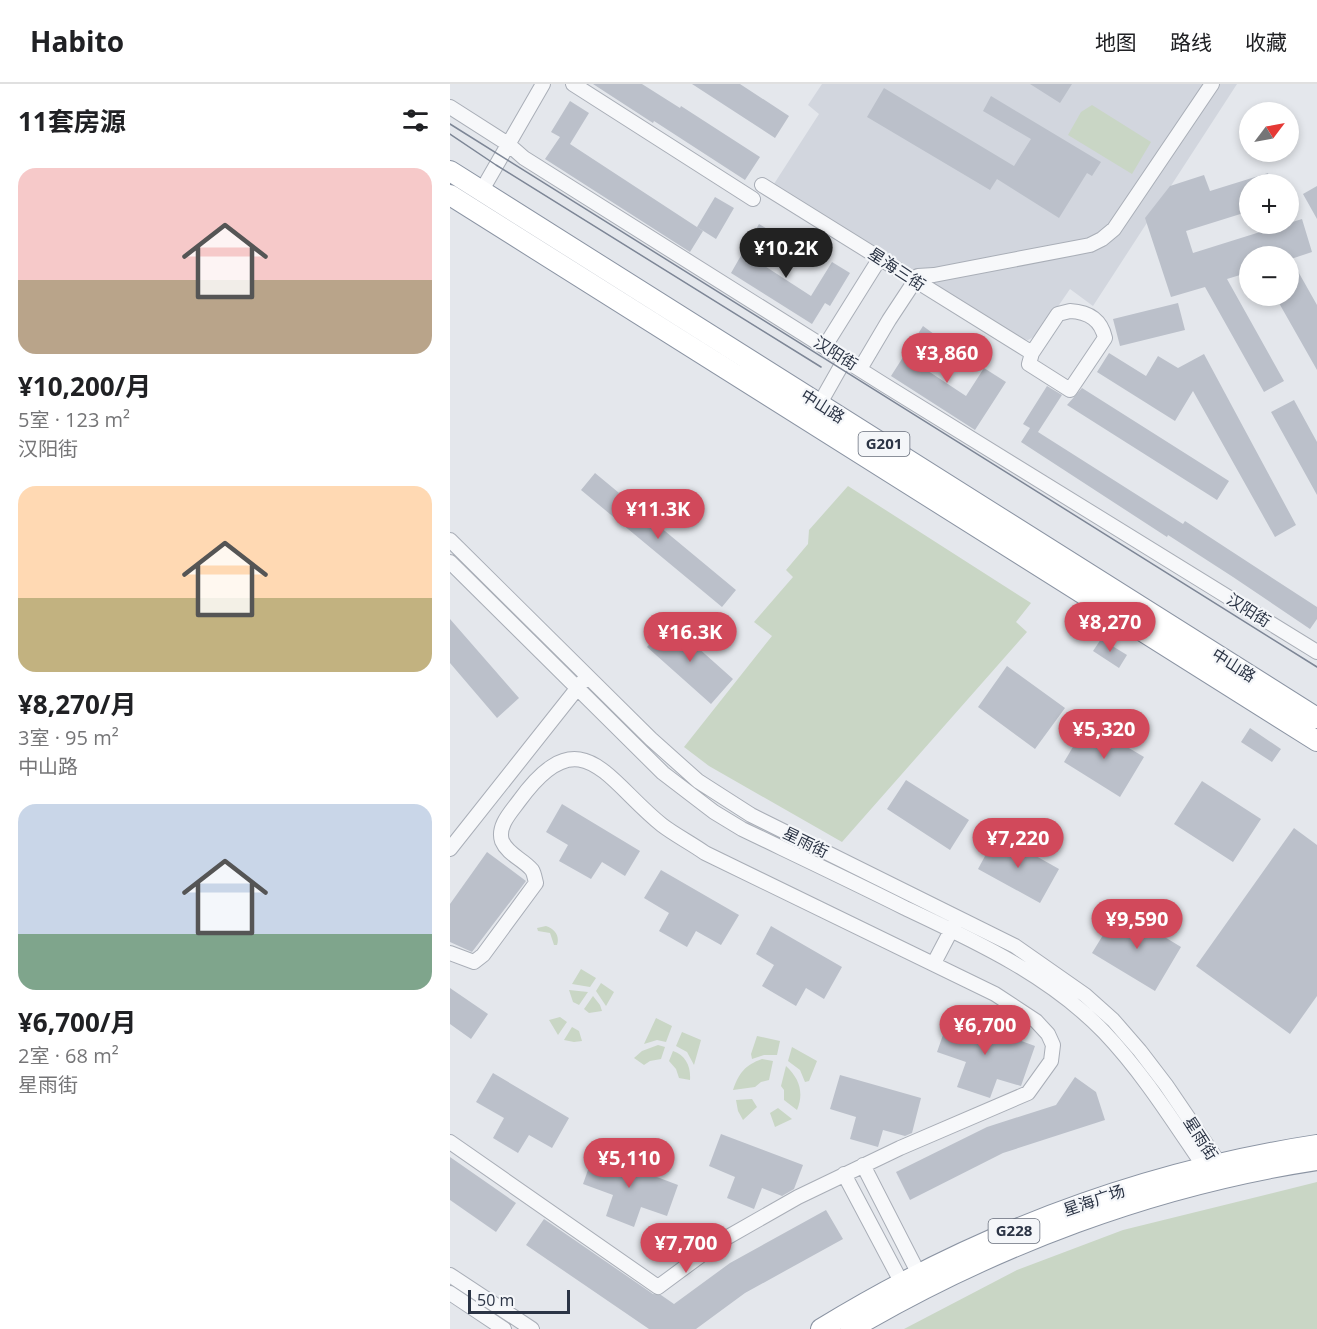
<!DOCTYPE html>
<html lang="zh">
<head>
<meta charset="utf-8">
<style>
	body { margin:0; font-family:"Open Sans","Noto Sans SC",sans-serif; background:#f6f6f6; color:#202124; height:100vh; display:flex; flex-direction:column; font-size:22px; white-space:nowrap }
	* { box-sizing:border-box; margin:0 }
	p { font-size:20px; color:#757577 }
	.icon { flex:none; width:33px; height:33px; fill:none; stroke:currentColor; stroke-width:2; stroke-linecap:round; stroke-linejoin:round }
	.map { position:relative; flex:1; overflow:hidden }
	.side { display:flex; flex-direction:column; background:#fff; width:450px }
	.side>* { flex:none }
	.needle { width:39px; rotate:58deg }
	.tools { position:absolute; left:789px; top:18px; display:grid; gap:12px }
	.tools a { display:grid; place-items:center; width:60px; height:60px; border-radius:50%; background:#fff; box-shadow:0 3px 9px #0003; font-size:30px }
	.scale { position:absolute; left:18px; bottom:15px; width:102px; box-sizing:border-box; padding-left:6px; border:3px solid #2b3445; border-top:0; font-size:16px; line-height:21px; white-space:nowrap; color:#2b3445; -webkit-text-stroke:4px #f4f6f9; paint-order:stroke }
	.price { position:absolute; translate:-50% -51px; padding:0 14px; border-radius:21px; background:#d1495b; color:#fff; font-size:20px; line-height:39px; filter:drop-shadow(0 2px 3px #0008) }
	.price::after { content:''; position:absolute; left:50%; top:36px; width:18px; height:14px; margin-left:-9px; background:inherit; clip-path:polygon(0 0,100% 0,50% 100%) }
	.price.selected { background:#222; color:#fff }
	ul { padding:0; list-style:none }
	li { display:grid; align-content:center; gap:12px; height:318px; padding:0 18px }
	li span { display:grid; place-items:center; height:186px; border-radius:18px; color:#555 }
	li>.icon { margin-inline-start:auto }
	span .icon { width:108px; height:108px; fill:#fffc; stroke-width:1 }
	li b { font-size:26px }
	h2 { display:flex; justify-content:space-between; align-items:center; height:72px; padding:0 18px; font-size:26px }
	header { display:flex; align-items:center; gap:36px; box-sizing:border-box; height:84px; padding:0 30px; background:#fff; border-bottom:2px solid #e0e0e0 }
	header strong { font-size:28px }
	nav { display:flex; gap:33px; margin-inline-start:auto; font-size:21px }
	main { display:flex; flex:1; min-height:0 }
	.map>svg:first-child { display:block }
	.built { fill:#d2d6de }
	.green { fill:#c9d6c5 }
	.building { fill:#bbc0ca }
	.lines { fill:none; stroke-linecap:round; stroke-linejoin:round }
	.minor-casing { stroke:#a9aeb7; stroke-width:16 }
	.highway-casing { stroke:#8b94a3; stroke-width:22 }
	.minor { stroke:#f7f8fa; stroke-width:14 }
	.highway { stroke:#fff; stroke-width:20 }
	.tram { stroke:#7d8696; stroke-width:1.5 }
	.labels { text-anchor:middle; stroke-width:4.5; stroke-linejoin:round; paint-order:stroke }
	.shield { fill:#f4f6f9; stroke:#676e7b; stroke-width:1.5 }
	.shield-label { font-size:15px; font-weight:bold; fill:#2b3445 }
	.street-label { font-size:16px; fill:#2b3445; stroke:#f4f6f9 }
</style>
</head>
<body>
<header>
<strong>Habito</strong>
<nav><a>地图</a><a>路线</a><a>收藏</a></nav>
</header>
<main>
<section class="side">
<h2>11套房源<svg class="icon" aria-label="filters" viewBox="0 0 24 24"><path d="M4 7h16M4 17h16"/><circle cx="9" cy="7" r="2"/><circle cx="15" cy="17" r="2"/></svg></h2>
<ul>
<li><span style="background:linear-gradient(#f6c9c9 60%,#b9a48a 0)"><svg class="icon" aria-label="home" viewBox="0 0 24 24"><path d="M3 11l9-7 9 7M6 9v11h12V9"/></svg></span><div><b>¥10,200/月</b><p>5室 · 123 m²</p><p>汉阳街</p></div></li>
<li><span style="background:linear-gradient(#ffd9b3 60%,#c2b280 0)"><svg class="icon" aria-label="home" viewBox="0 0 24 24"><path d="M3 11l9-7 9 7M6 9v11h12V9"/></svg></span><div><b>¥8,270/月</b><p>3室 · 95 m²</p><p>中山路</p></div></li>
<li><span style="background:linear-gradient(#c9d6e8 70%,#7fa58c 0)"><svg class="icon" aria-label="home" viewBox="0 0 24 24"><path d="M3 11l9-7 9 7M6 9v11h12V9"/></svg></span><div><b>¥6,700/月</b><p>2室 · 68 m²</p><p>星雨街</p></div></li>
</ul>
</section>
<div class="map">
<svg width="867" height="1245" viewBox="0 0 867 1245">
	<rect width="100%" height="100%" fill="#e4e7ec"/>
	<path class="built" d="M 372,0 L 787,0 L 643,222 L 620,205 L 589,250 L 578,256 L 572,255 L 322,103 L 369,30 L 358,21 Z"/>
	<path class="green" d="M 642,21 L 701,58 L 682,90 L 618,51 L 631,28 Z
		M 398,402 L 581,519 L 566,538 L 577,548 L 392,758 L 259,682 L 234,663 L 322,552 L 304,538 L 343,493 L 336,486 L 358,460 L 359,446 Z
		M 96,842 C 105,845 110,852 107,861 L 104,861 L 100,849 L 88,847 L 87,844 Z
		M 131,885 L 146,894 L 140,903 L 122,900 Z
		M 151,899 L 164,908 L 156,922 L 146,907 Z
		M 119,906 L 138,908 L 129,921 L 123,918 Z
		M 143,912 L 150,921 L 152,927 L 139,929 L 134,925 Z
		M 110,933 L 117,938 L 108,951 L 99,936 Z
		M 206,934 L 222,942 L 216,958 L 207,956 L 194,960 Z
		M 122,943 L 129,947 L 132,957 L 124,958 L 114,956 Z
		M 232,948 L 251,956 L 244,981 L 237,968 L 226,962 Z
		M 307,952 L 330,957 L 327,971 L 314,971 L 302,975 L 301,970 Z
		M 208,961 L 215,963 L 211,975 L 200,977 L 194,981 L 184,974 L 192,967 Z
		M 342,963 L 367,977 L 359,997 L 355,998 L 350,986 L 338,977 Z
		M 223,967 C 236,971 241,983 240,996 L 229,994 L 226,985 L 219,977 Z
		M 312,975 L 323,977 L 319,996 L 311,998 L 305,1003 L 283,1006 C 289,989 295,981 312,975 Z
		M 336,982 C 350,995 354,1009 347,1026 L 334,1016 L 334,1006 L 331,1002 Z
		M 302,1015 L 307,1023 L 293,1036 L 288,1027 L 286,1016 Z
		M 328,1024 L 342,1035 L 325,1043 L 320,1029 Z
		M 867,1098 L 867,1245 L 454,1245 L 567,1186 L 673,1146 Z"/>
	<path class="building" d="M 143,0 L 192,0 L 230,24 L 231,22 L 310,73 L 295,96 L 204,37 L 203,39 Z
		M 242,0 L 290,0 L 339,32 L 325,54 Z
		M 580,0 L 622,0 L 610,19 Z
		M 434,4 L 564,82 L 581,55 L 533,27 L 541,12 L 651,78 L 642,92 L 637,89 L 609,134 L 547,95 L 540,106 L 417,33 Z
		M 120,17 L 139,29 L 120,60 L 253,147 L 240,168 L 95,75 L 110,53 L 101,48 Z
		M 818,89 L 822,100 L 800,100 L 800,127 L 736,147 L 743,169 L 852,135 L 862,168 L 841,175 L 867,221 L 867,286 L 825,212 L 838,212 L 838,172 L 800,172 L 800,188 L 777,195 L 834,297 L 814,308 L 755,203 L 721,213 L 695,134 L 720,102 L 754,91 L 760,107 Z
		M 867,102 L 867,135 L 853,110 Z
		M 265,113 L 284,124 L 266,155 L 247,143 Z
		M 309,140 L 327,151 L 310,179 L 361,212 L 382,178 L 400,189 L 380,222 L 375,219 L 362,240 L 281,189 Z
		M 728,219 L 735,246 L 670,262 L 663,235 Z
		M 473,242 L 488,253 L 469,281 L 516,312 L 534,284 L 556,298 L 525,346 L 441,292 Z
		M 659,269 L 696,292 L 708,272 L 728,284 L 754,270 L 846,441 L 825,453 L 743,307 L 725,337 L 647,288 Z
		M 597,302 L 612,311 L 588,348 L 733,440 L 735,437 L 867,523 L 867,535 L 860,545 L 783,493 L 718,451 L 717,453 L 571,358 L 580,344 L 573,340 Z
		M 632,304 L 779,397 L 767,416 L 617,321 Z
		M 844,316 L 867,358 L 867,411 L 821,328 Z
		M 145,389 L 286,506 L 272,523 L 131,406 Z
		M 0,535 L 69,614 L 47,634 L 0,579 Z
		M 219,538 L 283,595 L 261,620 L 197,563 Z
		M 651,555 L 677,571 L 669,584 L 643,567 Z
		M 557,582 L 615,624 L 585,665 L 528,623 Z
		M 637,639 L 694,673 L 670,713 L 614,678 Z
		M 800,644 L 831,665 L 822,678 L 791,658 Z
		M 456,696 L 519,736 L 500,766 L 437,725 Z
		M 752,697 L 811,735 L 783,778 L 724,740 Z
		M 112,720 L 190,767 L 175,792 L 152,778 L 141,795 L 109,777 L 118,761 L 96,748 Z
		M 844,744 L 867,761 L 867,912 L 840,950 L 746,882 Z
		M 547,750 L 609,785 L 590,819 L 528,785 Z
		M 37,768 L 76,797 L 22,868 L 0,858 L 0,820 Z
		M 211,786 L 289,831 L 271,861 L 246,847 L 237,863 L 209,847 L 219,829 L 194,814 Z
		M 669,825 L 731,863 L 705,907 L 642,869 Z
		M 321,842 L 392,883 L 374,915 L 356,904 L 346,922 L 312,902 L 324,881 L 306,870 Z
		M 0,904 L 38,930 L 21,955 L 0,940 Z
		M 500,931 L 585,962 L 571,1002 L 547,995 L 540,1014 L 507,1003 L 516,978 L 487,968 Z
		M 43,989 L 119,1034 L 102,1064 L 79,1051 L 68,1069 L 43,1054 L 54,1034 L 26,1018 Z
		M 390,991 L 471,1014 L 462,1049 L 455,1052 L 433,1046 L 428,1063 L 400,1055 L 406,1033 L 380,1025 Z
		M 625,993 L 646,1008 L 655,1036 L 553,1069 L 460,1116 L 446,1088 L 537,1043 L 606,1021 Z
		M 271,1050 L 353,1081 L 344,1105 L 332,1112 L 312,1104 L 304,1125 L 277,1114 L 285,1093 L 259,1082 Z
		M 144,1069 L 228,1101 L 217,1132 L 191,1123 L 184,1143 L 156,1132 L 163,1111 L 133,1100 Z
		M 0,1073 L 66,1119 L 46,1148 L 0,1116 Z
		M 376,1126 L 393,1155 L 295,1209 L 246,1245 L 199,1245 L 76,1161 L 94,1135 L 203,1210 L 211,1211 L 224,1220 L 280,1179 Z"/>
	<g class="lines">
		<defs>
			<path id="minor" d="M 123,0 L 303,115
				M 0,23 L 58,60 L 74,74 L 433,300 L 867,568
				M 312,101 L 582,269
				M 32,106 L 93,0
				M 620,227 C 639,228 651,236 655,254 L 620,306 L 579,280 L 582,269 L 608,230 Z
				M 375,262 L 430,174
				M 410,285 L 439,236 L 468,192 L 484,191 L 640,161 L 652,155 L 664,145 L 762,0
				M 365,328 L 395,275
				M 0,456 L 201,655 L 248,697 L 301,731 L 565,862 L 635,911 L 663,936 L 690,967 L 716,1001 L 769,1079 L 767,1086
				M 0,478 L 213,689 L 264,728 L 292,745 C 346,771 401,797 455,824 C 525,857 599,891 654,948 C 695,991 726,1042 759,1090
				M 0,765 L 133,597
				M 0,869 L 24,878 L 33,871 L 86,799 C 85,795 84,789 82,786 C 73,775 58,771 52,757 C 47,742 61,728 69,717 C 131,631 157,697 212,741 C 225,751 241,759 255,769 L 545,910 L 586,937 L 598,950 L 603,961 L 601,977 L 578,1009 L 450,1064 L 348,1113 L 269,1158 L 208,1203 L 0,1058
				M 484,879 L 505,839
				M 413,1081 L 472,1196
				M 394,1090 L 456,1207
				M 0,1191 L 82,1245
				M 0,1209 L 54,1245"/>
			<path id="highway" d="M 0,87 L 867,634
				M 0,111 L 867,657
				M 371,1245 C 523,1152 691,1088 867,1061
				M 401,1245 C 544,1161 703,1101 867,1076"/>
		</defs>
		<use href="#minor" class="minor-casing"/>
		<use href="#highway" class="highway-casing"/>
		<use href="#minor" class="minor"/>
		<use href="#highway" class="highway"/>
		<path class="tram" d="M 0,40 L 867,583
			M 0,50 L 46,81 L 371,283"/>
	</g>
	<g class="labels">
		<g class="shield">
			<rect x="408.5" y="348" width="51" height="24" rx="4.5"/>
			<rect x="538.5" y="1135" width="51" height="24" rx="4.5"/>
		</g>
		<g class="shield-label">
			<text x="434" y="365">G201</text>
			<text x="564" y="1152">G228</text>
		</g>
		<g class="street-label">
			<text transform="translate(447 185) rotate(33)" y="6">星海三街</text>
			<text transform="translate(386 269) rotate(32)" y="6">汉阳街</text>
			<text transform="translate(373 322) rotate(32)" y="6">中山路</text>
			<text transform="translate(799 526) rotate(32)" y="6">汉阳街</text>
			<text transform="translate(784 581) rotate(32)" y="6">中山路</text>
			<text transform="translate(356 758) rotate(26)" y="6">星雨街</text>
			<text transform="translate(751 1054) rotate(57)" y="6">星雨街</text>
			<text transform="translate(644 1116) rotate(-19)" y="6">星海广场</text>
		</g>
	</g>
</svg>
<div class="tools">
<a><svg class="needle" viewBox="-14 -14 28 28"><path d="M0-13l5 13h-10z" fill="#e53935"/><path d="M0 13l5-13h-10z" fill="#757577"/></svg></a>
<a>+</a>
<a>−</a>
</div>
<div class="scale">50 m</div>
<b class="price selected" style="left:336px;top:195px">¥10.2K</b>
<b class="price" style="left:497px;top:300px">¥3,860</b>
<b class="price" style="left:208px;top:456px">¥11.3K</b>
<b class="price" style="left:660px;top:569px">¥8,270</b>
<b class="price" style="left:240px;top:579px">¥16.3K</b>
<b class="price" style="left:654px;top:676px">¥5,320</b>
<b class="price" style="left:568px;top:785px">¥7,220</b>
<b class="price" style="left:687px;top:866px">¥9,590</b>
<b class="price" style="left:535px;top:972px">¥6,700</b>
<b class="price" style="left:179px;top:1105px">¥5,110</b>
<b class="price" style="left:236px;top:1190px">¥7,700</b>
</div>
</main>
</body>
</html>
